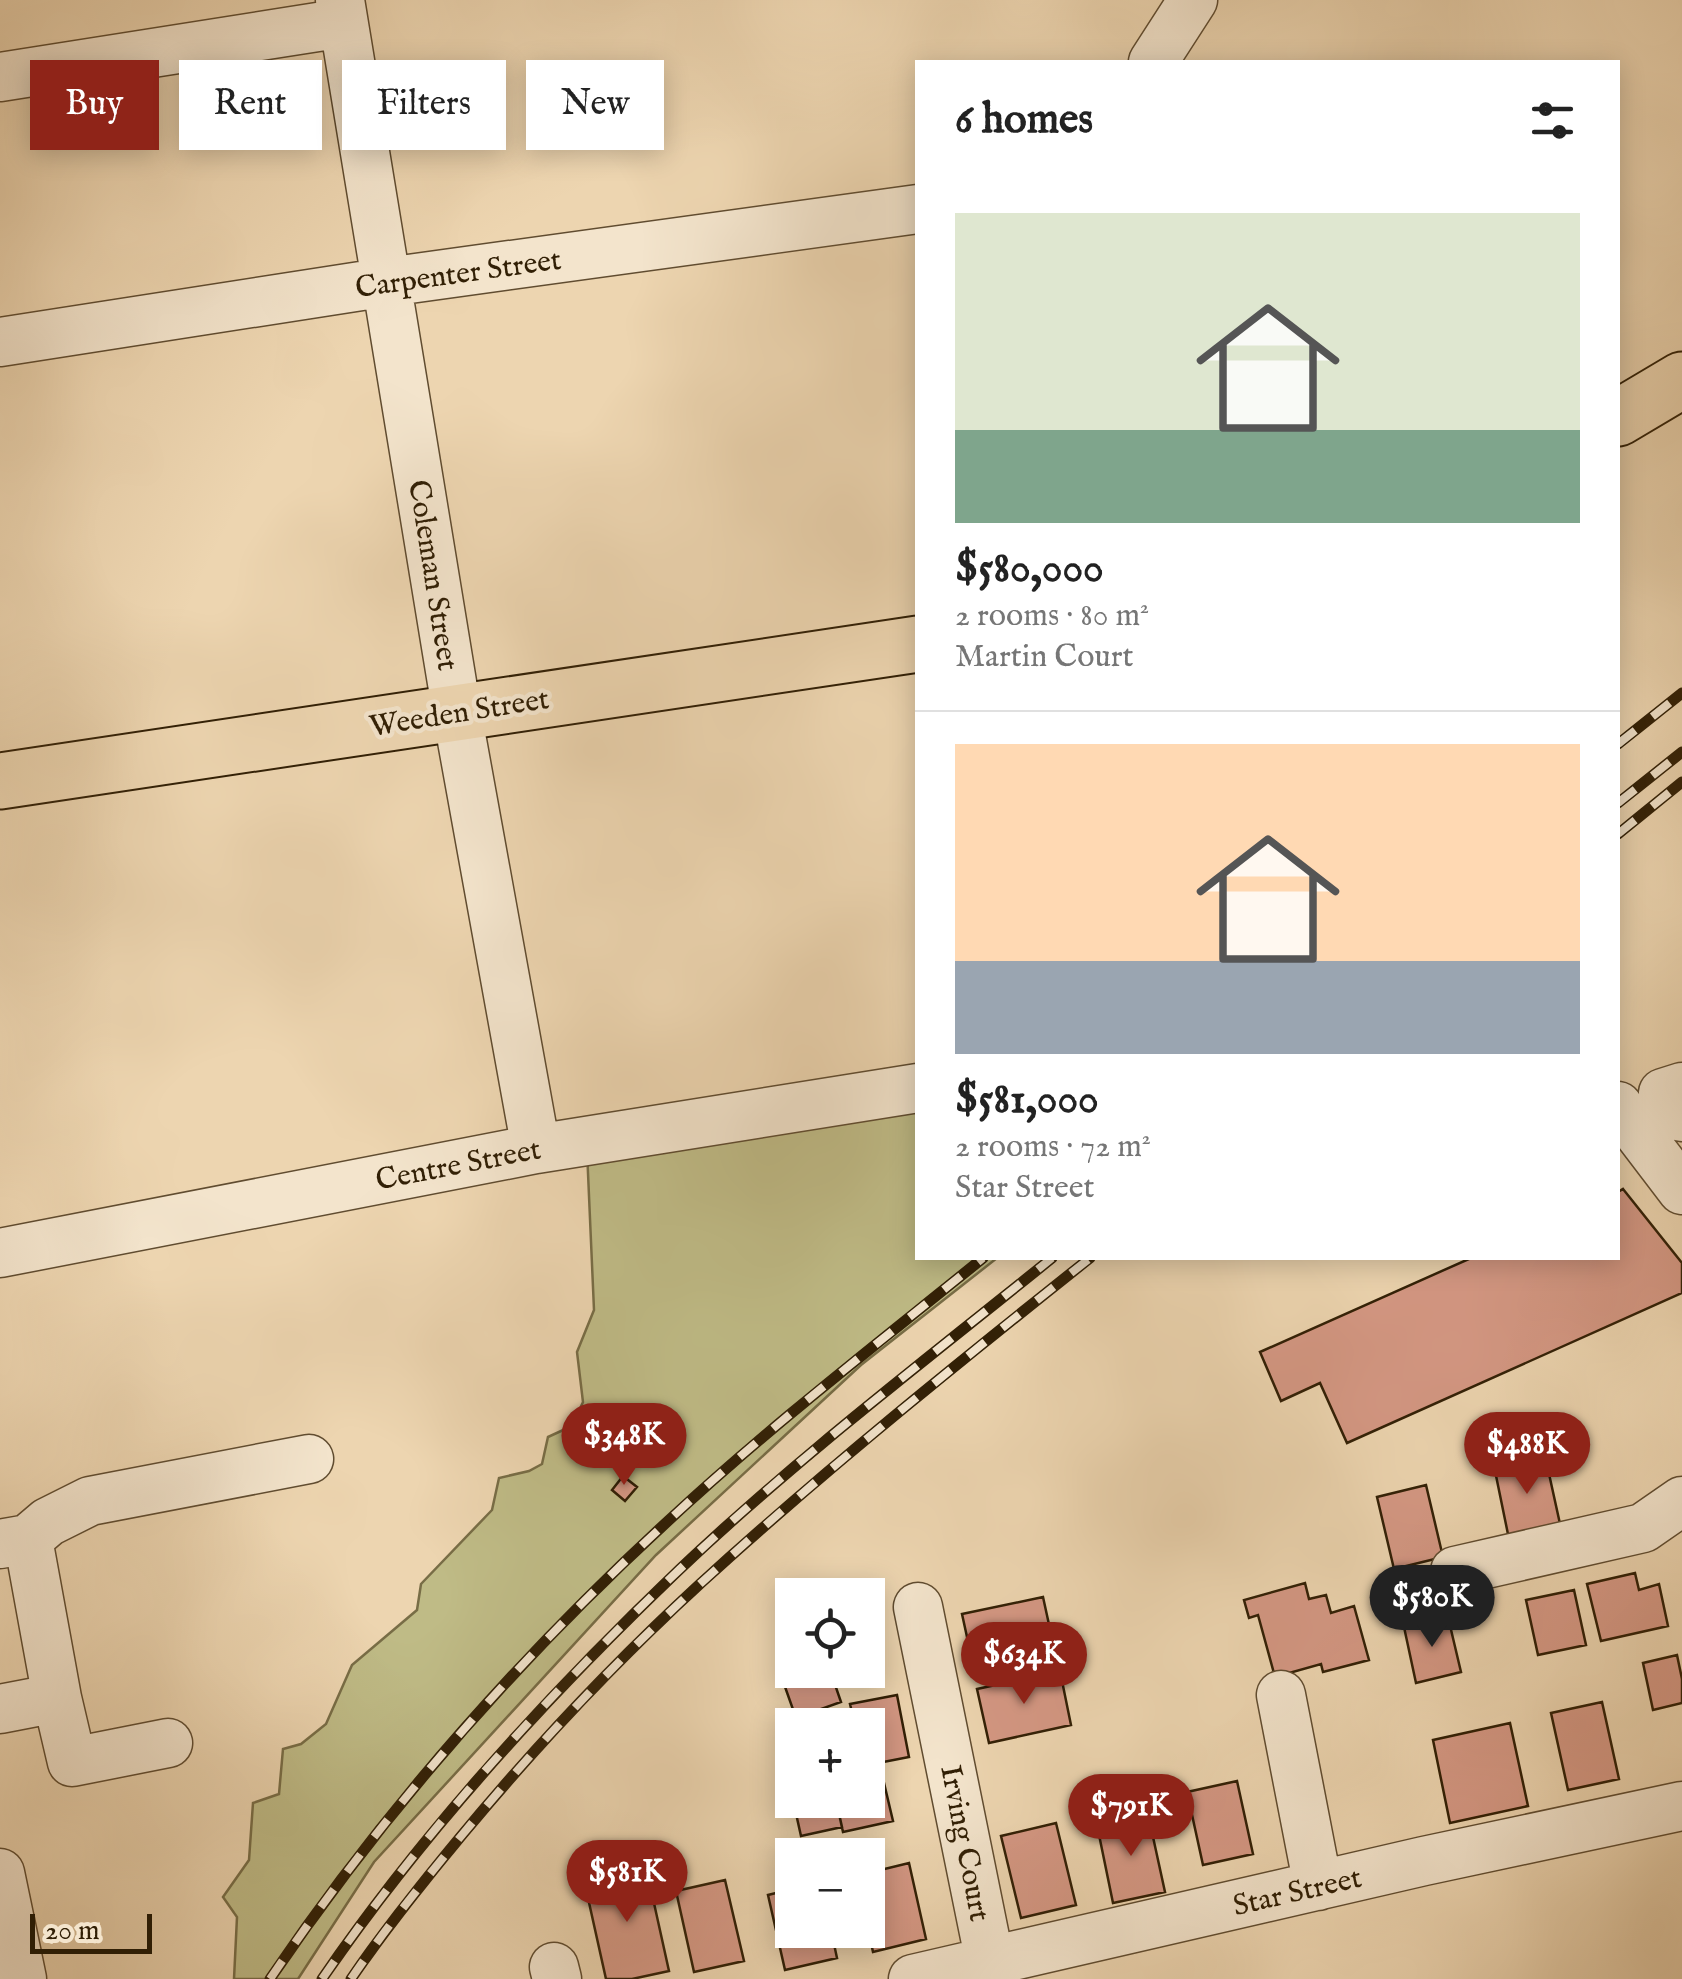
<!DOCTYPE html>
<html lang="en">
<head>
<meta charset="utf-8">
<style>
	body { margin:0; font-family:"IM FELL English",serif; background:#f6f6f6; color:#222; height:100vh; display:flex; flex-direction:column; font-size:38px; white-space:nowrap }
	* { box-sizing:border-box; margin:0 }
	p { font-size:32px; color:#767676 }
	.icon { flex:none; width:55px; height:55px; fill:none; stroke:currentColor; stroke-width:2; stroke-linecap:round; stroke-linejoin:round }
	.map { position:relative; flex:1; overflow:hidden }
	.sheet { position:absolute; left:915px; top:60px; width:705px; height:1200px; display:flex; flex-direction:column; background:#fff; border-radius:0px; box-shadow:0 5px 25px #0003 }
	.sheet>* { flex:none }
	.hud { position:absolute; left:30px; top:60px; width:735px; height:90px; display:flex; gap:20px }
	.buttons { position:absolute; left:775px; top:1578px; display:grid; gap:20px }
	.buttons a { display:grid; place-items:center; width:110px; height:110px; border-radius:0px; background:#fff; box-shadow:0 5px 25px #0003; font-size:50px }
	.scale { position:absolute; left:30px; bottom:25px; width:122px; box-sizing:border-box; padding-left:10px; border:5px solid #311f05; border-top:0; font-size:28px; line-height:35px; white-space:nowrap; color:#311f05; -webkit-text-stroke:8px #f3e4cc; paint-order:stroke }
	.price { position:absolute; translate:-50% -85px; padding:0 22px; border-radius:35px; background:#8f2418; color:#fff; font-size:32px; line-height:65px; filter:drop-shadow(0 2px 5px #0008) }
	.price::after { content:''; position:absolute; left:50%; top:60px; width:30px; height:22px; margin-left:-15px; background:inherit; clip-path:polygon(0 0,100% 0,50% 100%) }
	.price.selected { background:#222; color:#fff }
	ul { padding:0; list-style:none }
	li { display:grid; align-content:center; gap:20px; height:530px; padding:0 40px }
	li+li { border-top:2px solid #e0e0e0 }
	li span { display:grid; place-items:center; height:310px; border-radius:0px; color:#555 }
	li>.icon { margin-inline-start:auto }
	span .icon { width:180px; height:180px; fill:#fffc; stroke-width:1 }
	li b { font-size:42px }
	h2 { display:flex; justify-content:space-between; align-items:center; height:120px; padding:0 40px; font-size:42px }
	.chip { padding:0 35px; border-radius:0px; background:#fff; box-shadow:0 5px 25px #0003; font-size:35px; line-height:90px }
	.chip.selected { background:#8f2418; color:#fff }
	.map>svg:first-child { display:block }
	.green { fill:#bfbb86; stroke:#786d46; stroke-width:2.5 }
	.building { fill:#d59884; stroke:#311f05; stroke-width:2.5 }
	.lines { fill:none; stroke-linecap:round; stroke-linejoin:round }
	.minor-casing { stroke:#604c30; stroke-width:51 }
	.major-casing { stroke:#311f05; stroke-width:59 }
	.minor { stroke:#f3e4cc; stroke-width:48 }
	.major { stroke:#edd5b0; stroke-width:55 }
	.rail-casing { stroke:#311f05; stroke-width:11 }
	.rail { stroke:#f3e4cc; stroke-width:8; stroke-dasharray:22; stroke-linecap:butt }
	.labels { text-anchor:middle; stroke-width:9; stroke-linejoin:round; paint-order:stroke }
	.street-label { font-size:30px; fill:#311f05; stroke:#f3e4cc }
</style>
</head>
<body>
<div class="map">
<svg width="1682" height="1979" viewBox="0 0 1682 1979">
	<rect width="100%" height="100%" fill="#edd5b0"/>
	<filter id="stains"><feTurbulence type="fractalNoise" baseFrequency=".002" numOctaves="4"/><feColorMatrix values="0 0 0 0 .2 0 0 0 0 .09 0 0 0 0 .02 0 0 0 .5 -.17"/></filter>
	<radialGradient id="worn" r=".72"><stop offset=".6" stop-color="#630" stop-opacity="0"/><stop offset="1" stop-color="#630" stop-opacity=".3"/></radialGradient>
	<path class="green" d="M 917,1090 L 918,1258 L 997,1258 L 861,1365 L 656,1555 L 374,1862 L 298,1979 L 234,1979 L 237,1917 L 223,1897 L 249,1860 L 253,1803 L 279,1794 L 283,1749 L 301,1744 L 326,1724 L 352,1665 L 417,1610 L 421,1584 L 492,1510 L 499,1478 L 529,1471 L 542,1464 L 548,1437 L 572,1426 L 583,1402 L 577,1352 L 594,1310 L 587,1150 Z"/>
	<path class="building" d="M 1623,1189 L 1682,1263 L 1682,1293 L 1347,1443 L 1320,1383 L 1281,1401 L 1260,1352 L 1471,1258 L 1618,1258 L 1618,1192 Z
		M 1544,1451 L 1562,1533 L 1510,1544 L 1493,1461 Z
		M 623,1476 L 637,1487 L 625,1501 L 612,1490 Z
		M 1426,1485 L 1443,1557 L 1394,1569 L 1377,1497 Z
		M 1635,1573 L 1639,1590 L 1659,1584 L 1668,1626 L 1601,1641 L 1587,1584 Z
		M 1305,1583 L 1309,1599 L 1326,1595 L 1331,1613 L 1354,1606 L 1369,1660 L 1323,1672 L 1321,1664 L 1275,1677 L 1258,1615 L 1249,1618 L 1244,1600 Z
		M 1574,1590 L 1586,1645 L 1538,1655 L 1526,1600 Z
		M 1043,1597 L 1055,1652 L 974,1669 L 962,1614 Z
		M 1448,1617 L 1461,1672 L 1416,1683 L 1404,1627 Z
		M 1677,1655 L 1682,1679 L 1682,1703 L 1653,1710 L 1643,1663 Z
		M 825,1670 L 830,1670 L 841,1702 L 796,1718 L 784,1684 Z
		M 1060,1671 L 1071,1725 L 989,1743 L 977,1689 Z
		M 897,1695 L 909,1757 L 868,1765 L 868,1725 L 855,1725 L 850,1704 Z
		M 1602,1702 L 1619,1779 L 1568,1790 L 1551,1713 Z
		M 1510,1723 L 1528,1806 L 1450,1823 L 1433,1740 Z
		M 871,1776 L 873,1785 L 884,1783 L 893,1821 L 843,1832 L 836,1800 L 868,1800 L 868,1777 Z
		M 1237,1781 L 1253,1854 L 1203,1865 L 1187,1792 Z
		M 793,1800 L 836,1800 L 842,1827 L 801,1836 Z
		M 1148,1814 L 1165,1892 L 1113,1903 L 1097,1825 Z
		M 1056,1823 L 1076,1905 L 1021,1918 L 1001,1836 Z
		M 909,1863 L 926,1939 L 873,1952 L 868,1929 L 868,1873 Z
		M 646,1867 L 669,1971 L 632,1979 L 606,1979 L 584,1880 Z
		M 725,1880 L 744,1961 L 694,1972 L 676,1891 Z
		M 792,1889 L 792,1930 L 831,1930 L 837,1958 L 785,1970 L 768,1895 Z"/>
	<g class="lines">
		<defs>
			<path id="minor" d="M 340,0 L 457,713 L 536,1149
				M 1153,62 L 1193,0
				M 0,77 L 343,23
				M 0,342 L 387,282 L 918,209
				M 1682,1087 L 1663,1093 L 1682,1117
				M 1618,1106 L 1682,1190
				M 0,1253 L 536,1149 L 918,1088
				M 28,1539 L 48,1522 L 90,1501 L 309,1459
				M 0,1544 L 28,1539 L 57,1698 L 0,1709
				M 1455,1571 L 1643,1528 L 1682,1501
				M 918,1607 L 990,1962
				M 1281,1695 L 1318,1886
				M 57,1698 L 72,1762 L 168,1743
				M 0,1873 L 22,1979
				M 554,1967 L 557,1979
				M 913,1979 L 1424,1861 L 1682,1806"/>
			<path id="major" d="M 1618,418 L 1682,380
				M 0,781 L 918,644"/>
		</defs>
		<use href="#minor" class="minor-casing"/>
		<use href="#major" class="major-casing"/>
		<use href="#minor" class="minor"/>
		<use href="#major" class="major"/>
		<defs>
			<path id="rail" d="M 1618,744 L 1682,693
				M 1618,803 L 1682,752
				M 1618,834 L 1682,782
				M 270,1979 C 384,1811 519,1658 668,1521 C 768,1428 877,1344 983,1258
				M 322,1979 C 425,1829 549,1694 680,1569 C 797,1458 927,1359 1052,1258
				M 351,1979 C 385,1929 423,1882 462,1835 C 536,1746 616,1661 701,1583 C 826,1469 958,1363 1090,1258"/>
		</defs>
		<use href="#rail" class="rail-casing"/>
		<use href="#rail" class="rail"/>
	</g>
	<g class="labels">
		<g class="street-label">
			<text transform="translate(458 273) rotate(-8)" y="10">Carpenter Street</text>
			<text transform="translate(434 575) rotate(81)" y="10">Coleman Street</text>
			<text transform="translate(459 712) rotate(-9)" y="10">Weeden Street</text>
			<text transform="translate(458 1164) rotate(-11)" y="10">Centre Street</text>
			<text transform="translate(966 1843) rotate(79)" y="10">Irving Court</text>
			<text transform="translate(1297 1891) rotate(-13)" y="10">Star Street</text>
		</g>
	</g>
	<rect width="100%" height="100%" filter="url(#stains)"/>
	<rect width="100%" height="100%" fill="url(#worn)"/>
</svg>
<div class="buttons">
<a><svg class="icon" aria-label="locate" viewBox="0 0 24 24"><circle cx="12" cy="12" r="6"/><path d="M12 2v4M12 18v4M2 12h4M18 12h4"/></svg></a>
<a>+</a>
<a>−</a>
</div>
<div class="scale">20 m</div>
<b class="price" style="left:624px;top:1488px">$348K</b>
<b class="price" style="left:1527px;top:1497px">$488K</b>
<b class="price selected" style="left:1432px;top:1650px">$580K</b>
<b class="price" style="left:1024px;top:1707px">$634K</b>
<b class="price" style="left:1131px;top:1859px">$791K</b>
<b class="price" style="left:627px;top:1925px">$581K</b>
<div class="hud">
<a class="chip selected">Buy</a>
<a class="chip">Rent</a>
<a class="chip">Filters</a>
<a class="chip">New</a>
</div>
<section class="sheet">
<h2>6 homes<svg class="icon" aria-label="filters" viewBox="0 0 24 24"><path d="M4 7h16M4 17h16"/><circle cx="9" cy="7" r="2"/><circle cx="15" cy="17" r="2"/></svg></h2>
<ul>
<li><span style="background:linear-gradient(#dfe7d0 70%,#7fa58c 0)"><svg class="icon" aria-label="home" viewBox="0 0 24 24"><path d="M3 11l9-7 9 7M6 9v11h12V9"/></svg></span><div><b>$580,000</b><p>2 rooms · 80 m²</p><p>Martin Court</p></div></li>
<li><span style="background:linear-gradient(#ffd9b3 70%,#9aa5b1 0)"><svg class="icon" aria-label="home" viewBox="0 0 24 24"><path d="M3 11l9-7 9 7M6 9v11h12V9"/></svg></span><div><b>$581,000</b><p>2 rooms · 72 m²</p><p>Star Street</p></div></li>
</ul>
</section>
</div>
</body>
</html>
